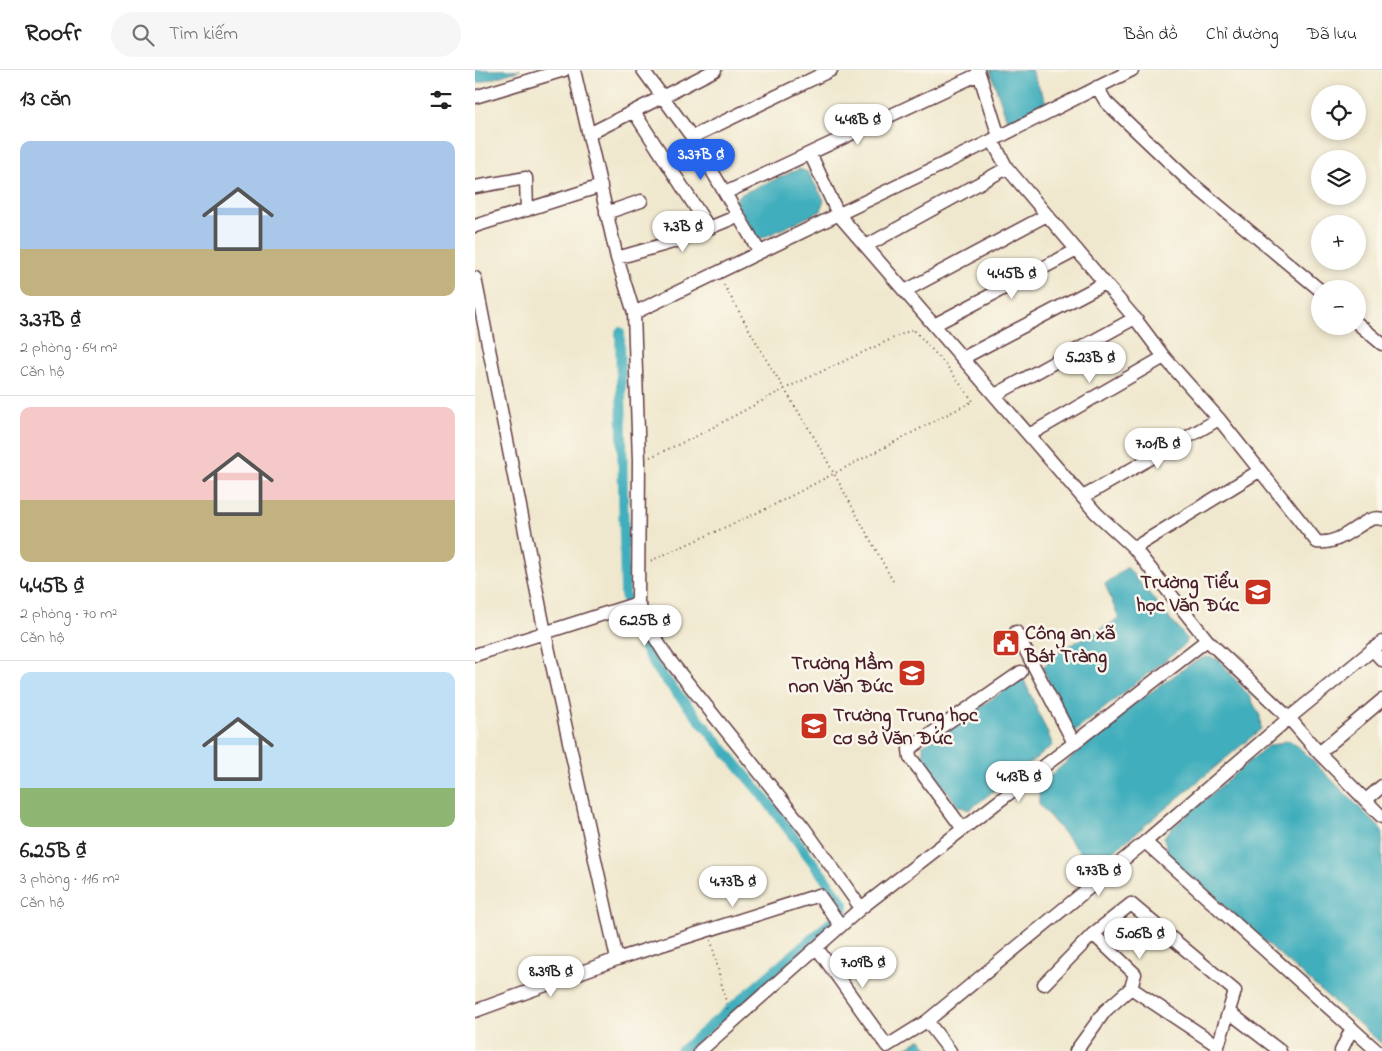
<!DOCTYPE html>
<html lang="vi">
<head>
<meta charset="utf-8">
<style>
	body { margin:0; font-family:"Indie Flower",sans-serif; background:#f6f6f6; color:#222; height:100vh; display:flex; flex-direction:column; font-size:19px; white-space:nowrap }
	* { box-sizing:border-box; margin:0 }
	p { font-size:16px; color:#767676 }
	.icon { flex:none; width:28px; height:28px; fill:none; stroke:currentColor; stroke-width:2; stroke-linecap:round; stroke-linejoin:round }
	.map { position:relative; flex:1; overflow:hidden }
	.drawer { display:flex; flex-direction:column; background:#fff; width:475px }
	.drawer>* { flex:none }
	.controls { position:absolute; left:836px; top:15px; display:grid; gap:10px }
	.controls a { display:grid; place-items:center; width:55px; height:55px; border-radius:50%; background:#fff; box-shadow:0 2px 8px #0003; font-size:25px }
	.price { position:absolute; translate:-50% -42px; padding:0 11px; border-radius:18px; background:#fff; color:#222; font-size:16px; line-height:32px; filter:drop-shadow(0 1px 2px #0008) }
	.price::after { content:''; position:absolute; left:50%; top:30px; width:15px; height:11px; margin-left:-8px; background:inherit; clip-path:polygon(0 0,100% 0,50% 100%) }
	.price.on { background:#2563eb; color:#fff }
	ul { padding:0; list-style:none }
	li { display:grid; align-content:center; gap:10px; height:265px; padding:0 20px }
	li+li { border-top:1px solid #e0e0e0 }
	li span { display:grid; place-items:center; height:155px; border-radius:10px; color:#555 }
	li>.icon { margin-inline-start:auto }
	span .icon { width:90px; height:90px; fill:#fffc; stroke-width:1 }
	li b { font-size:21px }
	h2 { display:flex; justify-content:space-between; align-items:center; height:60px; padding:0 20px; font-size:21px }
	header { display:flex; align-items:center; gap:30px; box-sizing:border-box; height:70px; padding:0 25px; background:#fff; border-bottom:1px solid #e0e0e0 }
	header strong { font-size:24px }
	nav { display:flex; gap:28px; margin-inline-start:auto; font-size:18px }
	.search { width:350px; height:45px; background:#f6f6f6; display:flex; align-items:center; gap:12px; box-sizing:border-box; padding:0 18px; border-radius:28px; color:#767676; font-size:19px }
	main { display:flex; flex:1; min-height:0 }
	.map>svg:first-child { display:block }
	.water { fill:#3faebc; stroke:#446674 }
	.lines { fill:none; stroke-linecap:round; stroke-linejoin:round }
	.canal { stroke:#3faebc; stroke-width:10 }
	.minor-casing { stroke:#633d43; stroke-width:15 }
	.path { stroke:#633d43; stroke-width:2; stroke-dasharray:1 4; stroke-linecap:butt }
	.minor { stroke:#fff; stroke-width:12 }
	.labels { text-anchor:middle; stroke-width:5; stroke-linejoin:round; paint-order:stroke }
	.poi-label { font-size:20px; font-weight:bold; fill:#4a1f2b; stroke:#fbf7ec; text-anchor:end }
</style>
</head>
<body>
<header>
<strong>Roofr</strong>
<div class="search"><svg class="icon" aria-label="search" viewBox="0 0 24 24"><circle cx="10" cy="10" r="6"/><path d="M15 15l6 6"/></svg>Tìm kiếm</div>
<nav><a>Bản đồ</a><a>Chỉ đường</a><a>Đã lưu</a></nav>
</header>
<main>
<section class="drawer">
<h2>13 căn<svg class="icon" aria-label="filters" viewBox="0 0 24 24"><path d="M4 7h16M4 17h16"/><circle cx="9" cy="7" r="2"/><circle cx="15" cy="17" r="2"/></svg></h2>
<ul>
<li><span style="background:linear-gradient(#a9c7e8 70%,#c2b280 0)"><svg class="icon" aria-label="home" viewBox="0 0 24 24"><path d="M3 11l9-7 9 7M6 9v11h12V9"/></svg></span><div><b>3.37B ₫</b><p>2 phòng · 64 m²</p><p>Căn hộ</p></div></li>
<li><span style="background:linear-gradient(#f6c9c9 60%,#c2b280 0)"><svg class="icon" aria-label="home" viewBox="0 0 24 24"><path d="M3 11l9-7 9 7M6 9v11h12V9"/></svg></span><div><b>4.45B ₫</b><p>2 phòng · 70 m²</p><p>Căn hộ</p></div></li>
<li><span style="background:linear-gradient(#bfe0f5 75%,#8fb573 0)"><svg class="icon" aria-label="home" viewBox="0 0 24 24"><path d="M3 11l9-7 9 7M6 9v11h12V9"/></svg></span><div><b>6.25B ₫</b><p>3 phòng · 116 m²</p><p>Căn hộ</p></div></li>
</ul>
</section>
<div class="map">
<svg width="907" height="981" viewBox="0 0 907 981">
	<rect width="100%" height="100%" fill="#fbf7ec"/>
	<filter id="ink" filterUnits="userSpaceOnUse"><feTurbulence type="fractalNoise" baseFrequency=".02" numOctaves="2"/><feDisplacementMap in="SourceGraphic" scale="10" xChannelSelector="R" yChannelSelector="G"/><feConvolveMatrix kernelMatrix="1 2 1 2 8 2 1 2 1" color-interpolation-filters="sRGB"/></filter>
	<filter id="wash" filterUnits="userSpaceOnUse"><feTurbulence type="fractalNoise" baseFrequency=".0096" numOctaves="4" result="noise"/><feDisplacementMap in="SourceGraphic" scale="20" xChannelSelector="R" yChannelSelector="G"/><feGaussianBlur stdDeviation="1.12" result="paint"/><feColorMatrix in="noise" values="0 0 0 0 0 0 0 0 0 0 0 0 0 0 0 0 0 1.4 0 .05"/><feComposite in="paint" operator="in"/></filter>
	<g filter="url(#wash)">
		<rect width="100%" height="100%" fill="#f0e8ce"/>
		<path class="water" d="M 0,0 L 45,0 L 0,14 Z
			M 515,0 L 556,0 L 572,34 L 534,56 Z
			M 324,99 L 333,102 L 349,130 L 346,141 L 285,169 L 280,169 L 260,131 L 264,125 Z
			M 652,497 L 712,569 L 711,574 L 599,662 L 567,598 L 586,580 L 644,549 L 630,514 Z
			M 730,587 L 743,589 L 775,627 L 785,646 L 786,659 L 620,797 L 608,786 L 564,734 L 564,716 L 648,642 L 717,593 Z
			M 548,608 L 578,675 L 494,740 L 483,736 L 448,689 L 448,675 Z
			M 814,670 L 826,679 L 907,760 L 907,974 L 694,788 L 689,767 L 696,759 L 791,677 Z
			M 446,969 L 455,981 L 426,981 L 427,980 Z"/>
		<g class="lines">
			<path class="canal" d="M 145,262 L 150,525 L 166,572 L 181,598 L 292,731 L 369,834 L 369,839 L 356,852 L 206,981"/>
		</g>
	</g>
	<g filter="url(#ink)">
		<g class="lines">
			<defs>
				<path id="minor" d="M 99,0 L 142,188 L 159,243 L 164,391 L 163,533 L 177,563 L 192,587 L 329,758 L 386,838
					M 168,0 L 217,67 L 284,181
					M 503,0 L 524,67
					M 622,17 L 631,32 L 714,111 L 845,220
					M 0,27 L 89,0
					M 159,42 L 234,158
					M 114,64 L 240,0
					M 217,67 L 356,0
					M 335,83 L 363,144 L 621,443 L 659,478 L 732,570 L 814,648 L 844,683 L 907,747
					M 532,98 L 662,251 L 689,287 L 744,349 L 842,472 C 870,476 889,443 907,449
					M 0,117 L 51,108 L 52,140
					M 250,123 L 504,4
					M 131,143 L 166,131
					M 0,156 L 126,116
					M 391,176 L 532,98 L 517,70
					M 142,188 L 205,170 L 263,146
					M 0,208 L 70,563 L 142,889
					M 430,221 L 572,145
					M 159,243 L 524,67 L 657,0
					M 882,253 L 907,274
					M 459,255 L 602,180
					M 488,288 L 630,213
					M 520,325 L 660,248
					M 554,365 L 689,287
					M 608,427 L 744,349
					M 659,478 L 784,401
					M 541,562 L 599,673
					M 897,579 L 907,590
					M 0,585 L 163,533
					M 844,683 L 907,630
					M 891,730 L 907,716
					M 488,759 L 435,687 L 434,679 L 546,602
					M 670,772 L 902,981
					M 618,864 L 656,834 L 760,921 L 743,976
					M 342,878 L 412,976 L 452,951 L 670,772 L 814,648 L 907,572
					M 569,914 L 618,864 L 660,904 L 656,918 L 743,976 L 741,981
					M 0,941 L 142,889 L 344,825 L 366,856
					M 754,942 L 805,981
					M 452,951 L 475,981
					M 225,981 L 386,838 L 732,570
					M 601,981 L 630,941 L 656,918
					M 866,981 L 877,958"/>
			</defs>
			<use href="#minor" class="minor-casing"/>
			<path class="path" d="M 249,215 L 292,291 L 339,367 L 419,513
				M 175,387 L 218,368 L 309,319 L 438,259 L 471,295 L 498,331 L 293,438 L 175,491
				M 236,870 L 253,940"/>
			<use href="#minor" class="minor"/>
		</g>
	</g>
	<defs>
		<symbol id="school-square" viewBox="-11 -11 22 22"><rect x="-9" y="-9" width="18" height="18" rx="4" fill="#c8321e" stroke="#fbf7ec"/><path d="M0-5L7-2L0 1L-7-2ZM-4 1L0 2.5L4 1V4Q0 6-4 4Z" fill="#fff"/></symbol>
		<symbol id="civic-square" viewBox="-11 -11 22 22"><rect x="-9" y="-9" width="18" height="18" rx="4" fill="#c8321e" stroke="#fbf7ec"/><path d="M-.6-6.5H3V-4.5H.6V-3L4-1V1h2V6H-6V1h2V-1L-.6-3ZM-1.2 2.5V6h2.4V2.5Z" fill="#fff"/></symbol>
	</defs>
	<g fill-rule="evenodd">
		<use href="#school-square" x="767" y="506" width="32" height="32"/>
		<use href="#civic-square" x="515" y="557" width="32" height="32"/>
		<use href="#school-square" x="421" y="587" width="32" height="32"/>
		<use href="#school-square" x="323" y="640" width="32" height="32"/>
	</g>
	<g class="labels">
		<g class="poi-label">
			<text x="764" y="518">Trường Tiểu<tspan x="764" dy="23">học Văn Đức</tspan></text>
			<text x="550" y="569" text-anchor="start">Công an xã<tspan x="550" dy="23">Bát Tràng</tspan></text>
			<text x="418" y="599">Trường Mầm<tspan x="418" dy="23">non Văn Đức</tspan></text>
			<text x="358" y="651" text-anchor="start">Trường Trung học<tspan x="358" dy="23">cơ sở Văn Đức</tspan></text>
		</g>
	</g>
</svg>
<div class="controls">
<a><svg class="icon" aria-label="locate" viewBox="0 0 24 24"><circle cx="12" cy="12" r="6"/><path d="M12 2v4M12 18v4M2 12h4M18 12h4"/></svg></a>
<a><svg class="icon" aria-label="layers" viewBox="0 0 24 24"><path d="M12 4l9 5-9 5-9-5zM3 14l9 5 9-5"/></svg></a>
<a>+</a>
<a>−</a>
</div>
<b class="price" style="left:383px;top:76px">4.48B ₫</b>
<b class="price on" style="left:226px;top:111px">3.37B ₫</b>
<b class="price" style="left:208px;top:183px">7.3B ₫</b>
<b class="price" style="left:537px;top:230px">4.45B ₫</b>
<b class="price" style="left:615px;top:314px">5.23B ₫</b>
<b class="price" style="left:683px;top:400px">7.01B ₫</b>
<b class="price" style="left:170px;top:577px">6.25B ₫</b>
<b class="price" style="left:544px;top:733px">4.13B ₫</b>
<b class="price" style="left:624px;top:827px">9.73B ₫</b>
<b class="price" style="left:258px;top:838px">4.73B ₫</b>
<b class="price" style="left:665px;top:890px">5.06B ₫</b>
<b class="price" style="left:388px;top:919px">7.09B ₫</b>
<b class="price" style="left:76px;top:928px">8.39B ₫</b>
</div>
</main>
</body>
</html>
